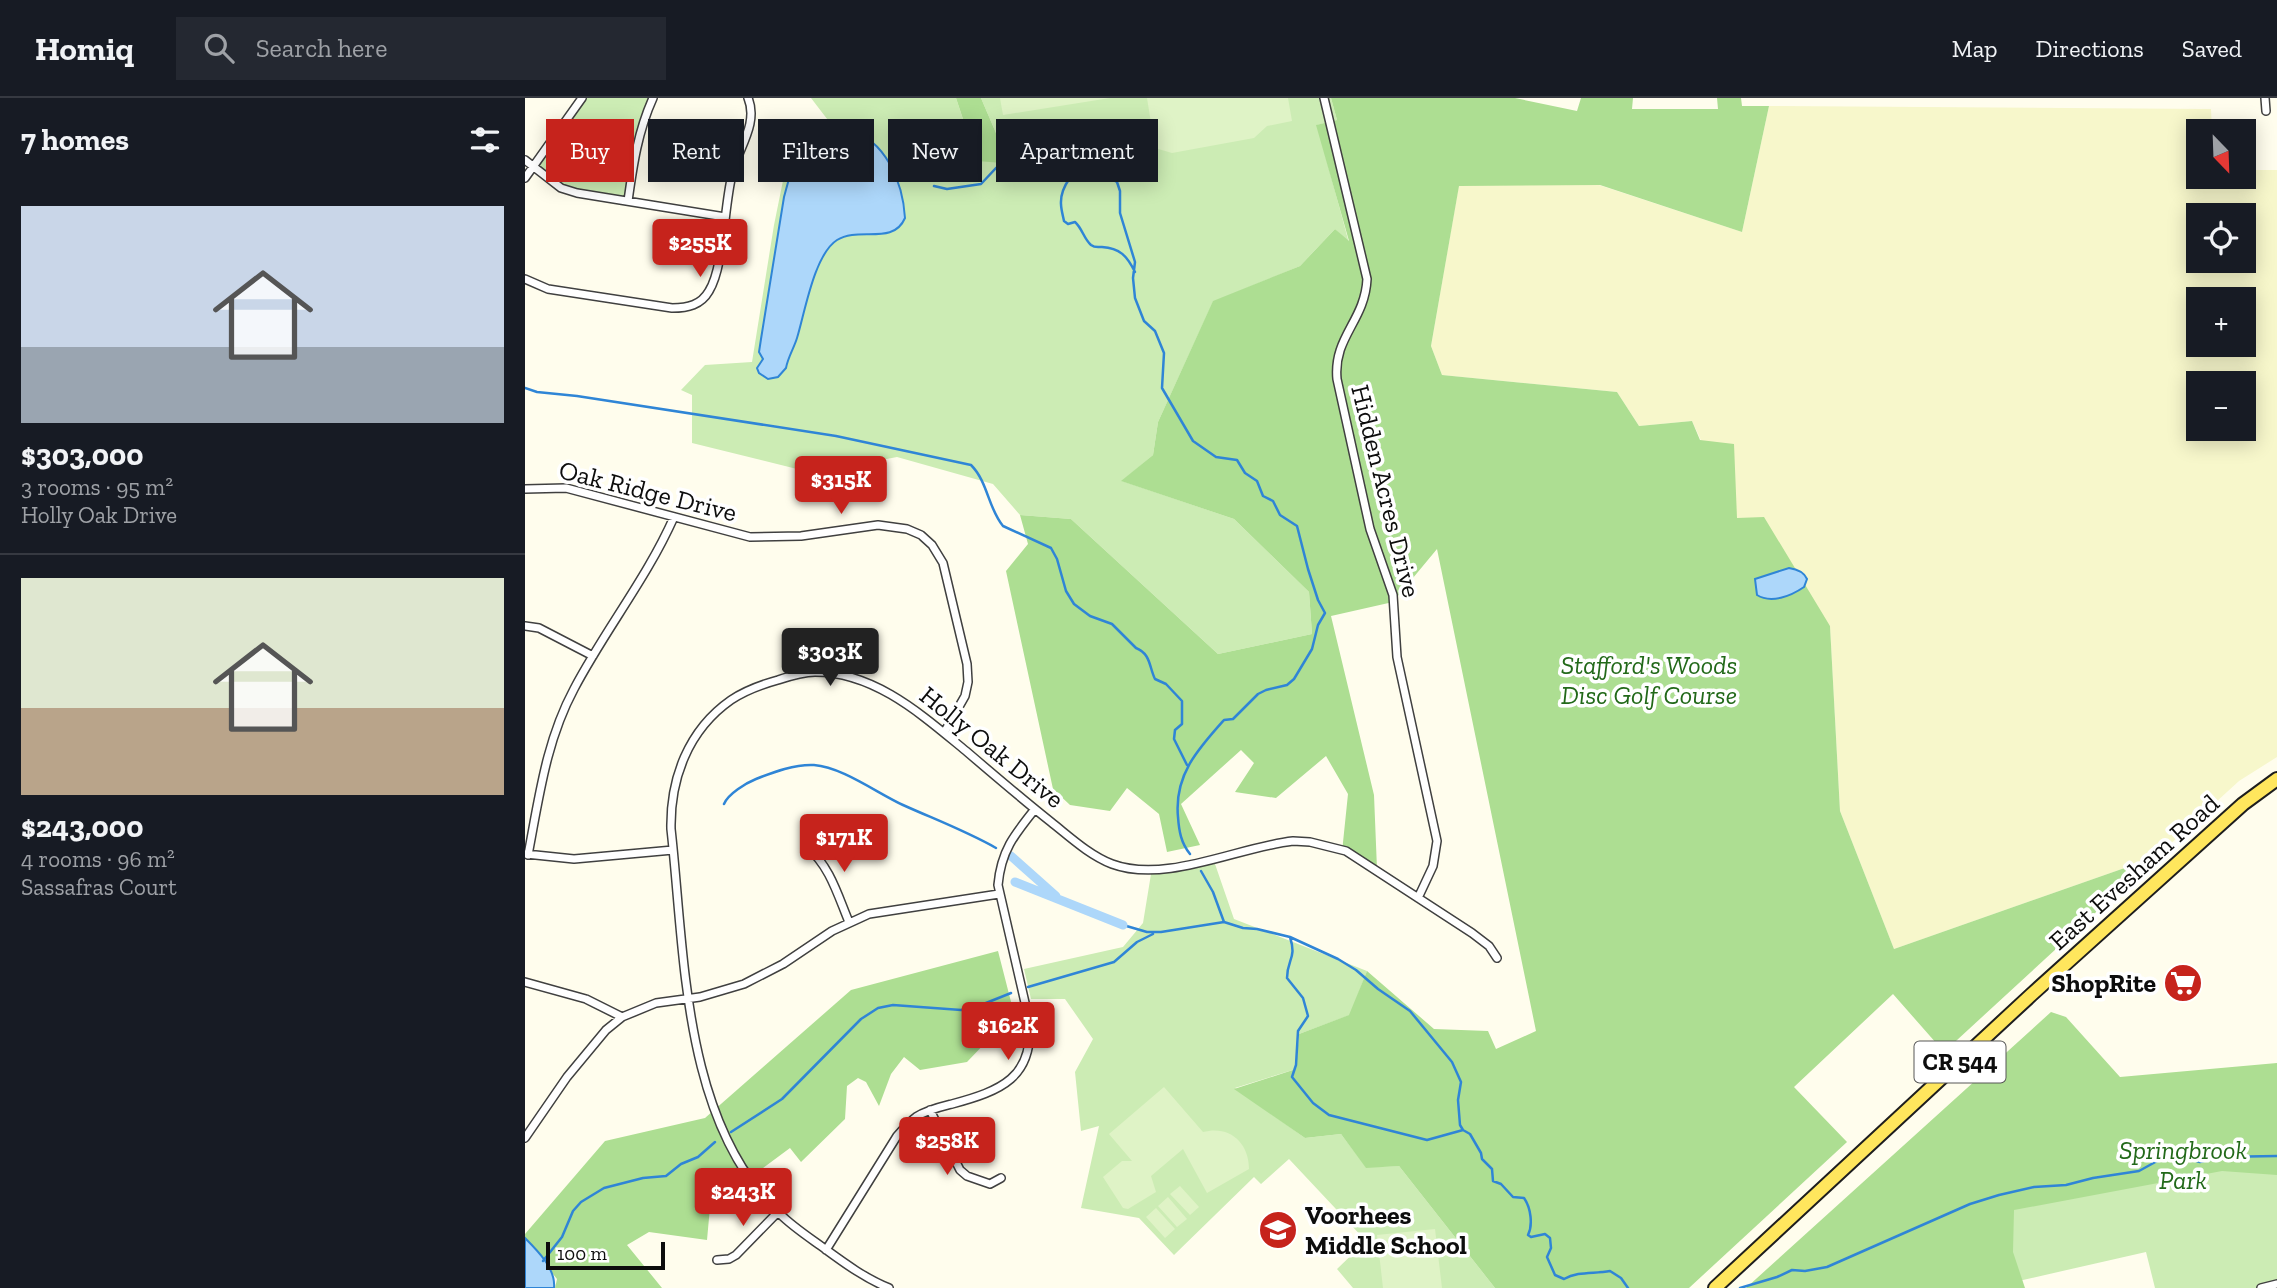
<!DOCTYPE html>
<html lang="en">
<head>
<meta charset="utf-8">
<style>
	body { margin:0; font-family:"Zilla Slab",serif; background:#242831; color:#f1f3f6; height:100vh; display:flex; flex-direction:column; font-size:26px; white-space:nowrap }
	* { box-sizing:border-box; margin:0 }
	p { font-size:23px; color:#9ea1a6 }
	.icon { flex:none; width:38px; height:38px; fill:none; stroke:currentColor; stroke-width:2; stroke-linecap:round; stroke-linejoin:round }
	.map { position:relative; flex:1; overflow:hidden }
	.panel { display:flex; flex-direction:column; background:#171b24; width:525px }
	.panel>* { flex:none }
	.banner { position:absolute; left:21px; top:21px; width:665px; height:63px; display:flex; gap:14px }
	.needle { width:46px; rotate:157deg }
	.fabs { position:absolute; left:1661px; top:21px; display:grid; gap:14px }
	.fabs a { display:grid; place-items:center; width:70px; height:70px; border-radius:0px; background:#171b24; box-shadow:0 4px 18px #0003; font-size:35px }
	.scale { position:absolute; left:21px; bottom:18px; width:119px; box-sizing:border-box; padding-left:7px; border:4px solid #0d0d0d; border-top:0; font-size:19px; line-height:24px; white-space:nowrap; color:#0d0d0d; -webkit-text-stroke:5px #fff; paint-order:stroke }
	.price { position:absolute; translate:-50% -60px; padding:0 16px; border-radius:7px; background:#c6231c; color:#fff; font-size:23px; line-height:46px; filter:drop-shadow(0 2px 4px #0008) }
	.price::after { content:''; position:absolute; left:50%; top:42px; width:21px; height:16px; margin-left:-10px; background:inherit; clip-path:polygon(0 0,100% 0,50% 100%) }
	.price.active { background:#222; color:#fff }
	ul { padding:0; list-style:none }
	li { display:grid; align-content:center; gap:14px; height:371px; padding:0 21px }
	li+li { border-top:2px solid #363941 }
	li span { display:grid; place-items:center; height:217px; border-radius:0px; color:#555 }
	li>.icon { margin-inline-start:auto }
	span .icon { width:126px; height:126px; fill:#fffc; stroke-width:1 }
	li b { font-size:30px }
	h2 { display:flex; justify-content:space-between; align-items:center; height:84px; padding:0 21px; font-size:30px }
	.tag { padding:0 24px; border-radius:0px; background:#171b24; box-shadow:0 4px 18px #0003; font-size:24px; line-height:63px }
	.tag.active { background:#c6231c; color:#fff }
	header { display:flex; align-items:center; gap:42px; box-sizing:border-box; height:98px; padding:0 35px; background:#171b24; border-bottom:2px solid #363941 }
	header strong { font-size:33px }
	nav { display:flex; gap:38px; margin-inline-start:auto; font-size:24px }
	.search { width:490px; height:63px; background:#242831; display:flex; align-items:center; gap:18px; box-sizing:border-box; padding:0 24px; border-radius:0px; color:#9ea1a6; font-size:26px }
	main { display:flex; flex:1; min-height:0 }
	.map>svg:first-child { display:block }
	.farmland { fill:#f7f7cb; fill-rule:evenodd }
	.green { fill:#ccecb4 }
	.forest { fill:#adde92 }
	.pitch { fill:#dff3c6 }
	.water { fill:#add7fa; stroke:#2f85d6; stroke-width:2 }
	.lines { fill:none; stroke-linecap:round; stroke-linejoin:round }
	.stream { stroke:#2f85d6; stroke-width:2.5 }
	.canal { stroke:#add7fa; stroke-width:9 }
	.minor-casing { stroke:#404040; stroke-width:10 }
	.primary-casing { stroke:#1e1e1e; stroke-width:16 }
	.minor { stroke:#fff; stroke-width:7 }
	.primary { stroke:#ffe65d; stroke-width:12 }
	.labels { text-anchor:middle; stroke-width:7; stroke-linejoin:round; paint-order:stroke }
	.shield { fill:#fff; stroke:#565656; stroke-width:2 }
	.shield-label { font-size:24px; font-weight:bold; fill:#0d0d0d }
	.street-label { font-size:26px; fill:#0d0d0d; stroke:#fff }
	.park-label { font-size:26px; font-style:italic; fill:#226919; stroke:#fff }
	.poi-label { font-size:26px; font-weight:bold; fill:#0d0d0d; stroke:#fff; text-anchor:end }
</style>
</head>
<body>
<header>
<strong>Homiq</strong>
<div class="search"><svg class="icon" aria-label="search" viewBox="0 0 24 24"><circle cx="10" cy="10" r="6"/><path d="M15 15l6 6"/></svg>Search here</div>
<nav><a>Map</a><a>Directions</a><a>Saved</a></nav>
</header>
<main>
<section class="panel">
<h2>7 homes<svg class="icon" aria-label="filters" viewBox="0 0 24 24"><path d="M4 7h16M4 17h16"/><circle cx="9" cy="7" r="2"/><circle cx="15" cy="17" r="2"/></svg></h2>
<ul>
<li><span style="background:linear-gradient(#c9d6e8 65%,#9aa5b1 0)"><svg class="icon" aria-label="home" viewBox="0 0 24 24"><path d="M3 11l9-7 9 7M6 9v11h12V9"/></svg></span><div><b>$303,000</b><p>3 rooms · 95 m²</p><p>Holly Oak Drive</p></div></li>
<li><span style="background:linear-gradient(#dfe7d0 60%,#b9a48a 0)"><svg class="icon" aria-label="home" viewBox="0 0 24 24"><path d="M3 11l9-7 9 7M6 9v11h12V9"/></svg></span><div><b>$243,000</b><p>4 rooms · 96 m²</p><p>Sassafras Court</p></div></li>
</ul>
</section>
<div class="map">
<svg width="1752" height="1190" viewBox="0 0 1752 1190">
	<rect width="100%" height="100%" fill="#fffded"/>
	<path class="farmland" d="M 1244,8 L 1686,11 L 1687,33 L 1673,33 L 1673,79 L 1718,79 L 1719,72 L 1752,72 L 1752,659 L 1714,683 L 1631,759 L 1369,851 L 1315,713 L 1305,528 L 1212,420 L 1167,323 L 1114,328 L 1092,294 L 917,277 L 906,248 L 934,87 L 1074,87 L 1217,134 ZM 1673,117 L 1718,117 L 1718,163 L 1673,163 ZM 1673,201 L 1718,201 L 1718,247 L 1673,247 ZM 1673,285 L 1718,285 L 1718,331 L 1673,331 Z"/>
	<path class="green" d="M 57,0 L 128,0 L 119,21 L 103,103 L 36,90 L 9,68 Z
		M 286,0 L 431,0 L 452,63 L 599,22 L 471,35 L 456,0 L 806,0 L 812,22 L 792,27 L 824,145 L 810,131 L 775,168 L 688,204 L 633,324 L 628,357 L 597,383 L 709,421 L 784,494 L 787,536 L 693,556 L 546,421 L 495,417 L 468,386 L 372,359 L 288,375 L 167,345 L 167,297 L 156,292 L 180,267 L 227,264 L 249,127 L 264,53 L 309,30 Z
		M 690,766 L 709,821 L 842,873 L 825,917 L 774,936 L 771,971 L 710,990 L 780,1040 L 816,1036 L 841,1069 L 874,1068 L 970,1190 L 828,1190 L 812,1171 L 841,1143 L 764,1061 L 736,1086 L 729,1079 L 649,1157 L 614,1120 L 556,1110 L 574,1028 L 556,1033 L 550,974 L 568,941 L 540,901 L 506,901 L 499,871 L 598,849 L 618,825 L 627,770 Z
		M 1752,965 L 1752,1186 L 1736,1190 L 1630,1190 L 1621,1154 L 1489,1184 L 1454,1090 Z"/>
	<path class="forest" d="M 431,0 L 456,0 L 471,35 L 599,22 L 619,51 L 564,72 L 452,63 Z
		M 806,0 L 990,0 L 1052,13 L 1056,0 L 1108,0 L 1107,11 L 1193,11 L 1192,0 L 1216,0 L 1217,8 L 1244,8 L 1217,134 L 1075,87 L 934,88 L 906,248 L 917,277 L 1092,294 L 1114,328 L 1167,323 L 1175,342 L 1209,346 L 1212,420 L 1239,419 L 1305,528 L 1315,713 L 1369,851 L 1631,759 L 1419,954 L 1368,896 L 1269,989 L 1322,1044 L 1164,1190 L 970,1190 L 874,1068 L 841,1070 L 816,1036 L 780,1040 L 709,991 L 771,971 L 774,936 L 824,917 L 842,873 L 909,931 L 963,933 L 971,951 L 1011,933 L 912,451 L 868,504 L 806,518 L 849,697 L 852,771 L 817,754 L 823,696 L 801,658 L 751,700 L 710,694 L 729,665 L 716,652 L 656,706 L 675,747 L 642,754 L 634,716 L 602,690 L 585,713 L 545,707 L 528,691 L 481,473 L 503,446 L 495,417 L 546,421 L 693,556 L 787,536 L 784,494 L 709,421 L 596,383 L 628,357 L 633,324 L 688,203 L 775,168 L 810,131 L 824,143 L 791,27 L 812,22 Z
		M 473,853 L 494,935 L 485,951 L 464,941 L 442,964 L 395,972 L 379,959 L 366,976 L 354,1008 L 341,984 L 333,980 L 322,988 L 320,1021 L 276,1064 L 265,1050 L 185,1109 L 182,1142 L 124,1134 L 102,1147 L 137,1190 L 30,1190 L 32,1181 L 0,1141 L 0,1136 L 80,1043 L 180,1020 L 326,892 Z
		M 1526,914 L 1541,919 L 1595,979 L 1752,965 L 1752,1077 L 1697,1073 L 1489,1112 L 1488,1154 L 1500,1190 L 1221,1190 Z"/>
	<path class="pitch" d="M 475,0 L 585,0 L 478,17 Z
		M 622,0 L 763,0 L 767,23 L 742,28 L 729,40 L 647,55 L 630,50 Z
		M 639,989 L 678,1034 C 704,1027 724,1044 724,1071 L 682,1095 L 658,1051 L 626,1078 L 631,1094 L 603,1111 L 598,1110 L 578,1079 L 597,1063 L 607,1063 L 584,1036 Z
		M 655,1088 L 674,1109 L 665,1117 L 645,1096 Z
		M 643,1099 L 662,1121 L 652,1129 L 633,1108 Z
		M 631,1110 L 650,1131 L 640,1140 L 621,1119 Z
		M 910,1131 L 917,1190 L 858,1190 L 852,1137 Z"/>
	<path class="water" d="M 323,33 C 361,40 378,86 380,120 C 368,148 334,128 312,142 C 289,157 280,214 272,240 C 269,250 263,259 261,270 L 253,279 L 243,281 L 234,275 L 232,270 L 238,261 L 234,254 L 236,241 L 259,99 C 263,85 271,48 286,43 C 291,41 298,44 303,42 C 310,38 314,34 323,33 Z
		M 1264,470 C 1271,471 1279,474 1282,481 L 1279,489 C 1266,498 1246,506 1232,497 L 1230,481 Z
		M 0,1140 C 13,1153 31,1171 29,1190 L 0,1190 Z"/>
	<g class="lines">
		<path class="stream" d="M 409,88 L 422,91 L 456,86 L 471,70 L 544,48 L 552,53 L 557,68
			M 610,174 C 602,158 595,150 577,149 C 572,149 570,150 566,147 C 559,141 557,130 550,124 L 543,126 L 539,123 C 538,118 536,111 536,106 C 535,89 550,69 565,64 L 579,72 L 582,79 L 592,84 L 595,93 L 595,115 L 610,164 L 608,180 L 610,200 L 619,223 L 630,233 L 639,255 L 637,290 L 668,343 L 691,359 L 712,362 L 720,375 L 732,383 L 738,398 L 748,403 L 755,417 L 772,428 L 783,471 L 793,502 L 800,515 L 793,527 L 787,551 L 769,581 L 762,587 L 741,592 L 733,596 L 708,621 L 699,622 C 673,651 649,677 653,719 C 654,733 656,745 665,756
			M 0,290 L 12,294 L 52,298 L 311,338 L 446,367 C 463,384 463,410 478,428 L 526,450 L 532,461 L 541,493 L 549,506 L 565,518 L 587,526 L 611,550 C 626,556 624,569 630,581 L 641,586 L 657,603 L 657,626 L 650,632 L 649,641 L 662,667
			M 199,706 C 203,696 221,685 231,681 C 249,674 270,666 289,667 C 317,669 352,695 378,707 C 409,721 441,733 471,750
			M 676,773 L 688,794 L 699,824
			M 598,827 L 622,834 L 636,834 L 699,824 L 718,830 L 732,831 L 765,839 L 813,861 L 831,872 L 853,891 L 885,913 L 927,964 L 936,984 L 933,1002 L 935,1027 L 938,1032 L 945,1036 L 956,1055 L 957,1061 L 967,1071 L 968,1083 L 976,1086 L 988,1099 L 999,1100 C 1006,1110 1008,1127 1003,1137 L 1006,1139 L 1020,1136 L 1025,1140 L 1026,1150 L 1022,1159 L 1030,1177 L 1039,1181 C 1053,1173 1069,1176 1085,1173 L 1096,1180 L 1103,1190
			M 765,839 C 772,861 762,861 762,880 L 778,900 L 783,918 L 773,933 L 771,967 L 767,979 L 788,1005 L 804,1017 L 902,1042 L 938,1032
			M 503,889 L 589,864 L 612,844 L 628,836
			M 206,1034 L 257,1001 L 336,921 L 353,910 L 368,907 L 436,912 L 451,909 L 486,895
			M 18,1163 L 37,1139 L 48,1113 L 56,1104 L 79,1090 L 118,1080 L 141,1078 L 156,1066 L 173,1059 L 190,1044
			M 1215,1190 L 1252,1179 L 1267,1172 L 1280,1173 L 1302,1169 L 1445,1106 L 1474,1097 L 1509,1089 L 1541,1087 L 1568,1080 L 1614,1073 L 1643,1057 L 1651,1057 L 1675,1064 L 1693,1059 L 1752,1058"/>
		<path class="canal" d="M 486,758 L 531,798
			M 490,784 L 598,827"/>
		<defs>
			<path id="minor" d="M 799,0 L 842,181 C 840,223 808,239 812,281 L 845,431 L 868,497 L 872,559 L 912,743 L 908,768 L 893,800
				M 1740,0 L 1741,13
				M 0,62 L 36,90 L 52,95 L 200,119
				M 0,80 L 57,0
				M 103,103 C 108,67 113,33 128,0
				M 0,181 L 23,191 L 147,210 C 163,210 176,207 184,193 C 199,169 199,108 207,77 C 212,52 234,26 223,0
				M 0,391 L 41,390 L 225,439 L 276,438 L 353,427 L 382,431 L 396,437 L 407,447 L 418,465 L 442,566 L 443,584 L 440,598 L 419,635
				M 0,528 L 14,530 L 68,558
				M 282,749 C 305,768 313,798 324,824
				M 1,756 L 49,761 L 148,752
				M 3,757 C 14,700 21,643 49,591 C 80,532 122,480 149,419
				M 0,884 L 61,901 L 97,919
				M 405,1012 L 435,1072 L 442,1078 L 465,1086 L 476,1080
				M 0,1040 L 42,979 L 81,932 L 97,919 L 131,905 L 175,899 L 219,886 L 258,866 L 307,833 L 344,816 L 474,796
				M 301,1152 L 372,1038 C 378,1031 384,1024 391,1019 C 402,1012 415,1009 427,1006 C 475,993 510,980 504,922 L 473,787 C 476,753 489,737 510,711
				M 192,1162 L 204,1161 L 211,1157 L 253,1114
				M 364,1190 C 339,1180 318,1164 296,1148 C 282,1138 267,1128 255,1116 C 157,1024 160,855 146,731 C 145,681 163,632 206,602 C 221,592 235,587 253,582 C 265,578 277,574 290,574 C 350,574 397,617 441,653 C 469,677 497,701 526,724 C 545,739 564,757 587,766 C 641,786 713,749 768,743 L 785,744 L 821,753 L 947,835 L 964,848 L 972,860
				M 1736,1190 L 1752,1186"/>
			<path id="primary" d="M 1190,1190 L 1506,897 L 1718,706 L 1752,681"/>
		</defs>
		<use href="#minor" class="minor-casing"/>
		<use href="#primary" class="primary-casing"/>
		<use href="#minor" class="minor"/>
		<use href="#primary" class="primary"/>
	</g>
	<defs>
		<symbol id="supermarket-disc" viewBox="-11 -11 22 22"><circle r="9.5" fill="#c6231c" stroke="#fff"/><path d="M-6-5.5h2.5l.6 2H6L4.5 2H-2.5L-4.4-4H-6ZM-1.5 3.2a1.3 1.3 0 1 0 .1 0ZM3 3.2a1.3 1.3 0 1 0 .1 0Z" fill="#fff"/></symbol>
		<symbol id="school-disc" viewBox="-11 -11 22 22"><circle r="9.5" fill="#c6231c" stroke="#fff"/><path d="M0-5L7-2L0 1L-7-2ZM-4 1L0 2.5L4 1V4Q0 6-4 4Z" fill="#fff"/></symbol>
	</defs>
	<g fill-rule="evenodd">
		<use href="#supermarket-disc" x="1636" y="863" width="44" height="44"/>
		<use href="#school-disc" x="731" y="1110" width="44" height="44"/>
	</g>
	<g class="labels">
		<rect class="shield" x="1389.5" y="943.5" width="91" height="41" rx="5"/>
		<g class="shield-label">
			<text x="1435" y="972">CR 544</text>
		</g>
		<g class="street-label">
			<text transform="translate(123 393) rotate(14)" y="9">Oak Ridge Drive</text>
			<text transform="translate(861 393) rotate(76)" y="9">Hidden Acres Drive</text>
			<text transform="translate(467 649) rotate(39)" y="9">Holly Oak Drive</text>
			<text transform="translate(1609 774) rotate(-42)" y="9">East Evesham Road</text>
		</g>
		<g class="park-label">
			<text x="1124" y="576">Stafford's Woods<tspan x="1124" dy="30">Disc Golf Course</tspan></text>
			<text x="1658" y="1061">Springbrook<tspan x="1658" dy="30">Park</tspan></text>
		</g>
		<g class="poi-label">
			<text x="1631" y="894">ShopRite</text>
			<text x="780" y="1126" text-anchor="start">Voorhees<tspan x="780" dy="30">Middle School</tspan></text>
		</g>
	</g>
</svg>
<div class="fabs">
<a><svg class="needle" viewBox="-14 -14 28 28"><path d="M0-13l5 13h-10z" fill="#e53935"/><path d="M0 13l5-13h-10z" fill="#9ea1a6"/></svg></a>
<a><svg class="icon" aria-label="locate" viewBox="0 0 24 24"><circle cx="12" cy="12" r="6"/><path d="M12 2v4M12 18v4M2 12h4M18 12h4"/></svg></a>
<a>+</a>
<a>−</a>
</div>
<div class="scale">100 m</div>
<b class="price" style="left:175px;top:181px">$255K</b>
<b class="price" style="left:316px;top:418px">$315K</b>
<b class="price active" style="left:305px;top:590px">$303K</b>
<b class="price" style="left:319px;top:776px">$171K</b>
<b class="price" style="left:483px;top:964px">$162K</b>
<b class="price" style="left:422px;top:1079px">$258K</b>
<b class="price" style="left:218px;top:1130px">$243K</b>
<div class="banner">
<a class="tag active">Buy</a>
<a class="tag">Rent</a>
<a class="tag">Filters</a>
<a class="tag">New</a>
<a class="tag">Apartment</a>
</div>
</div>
</main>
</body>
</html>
